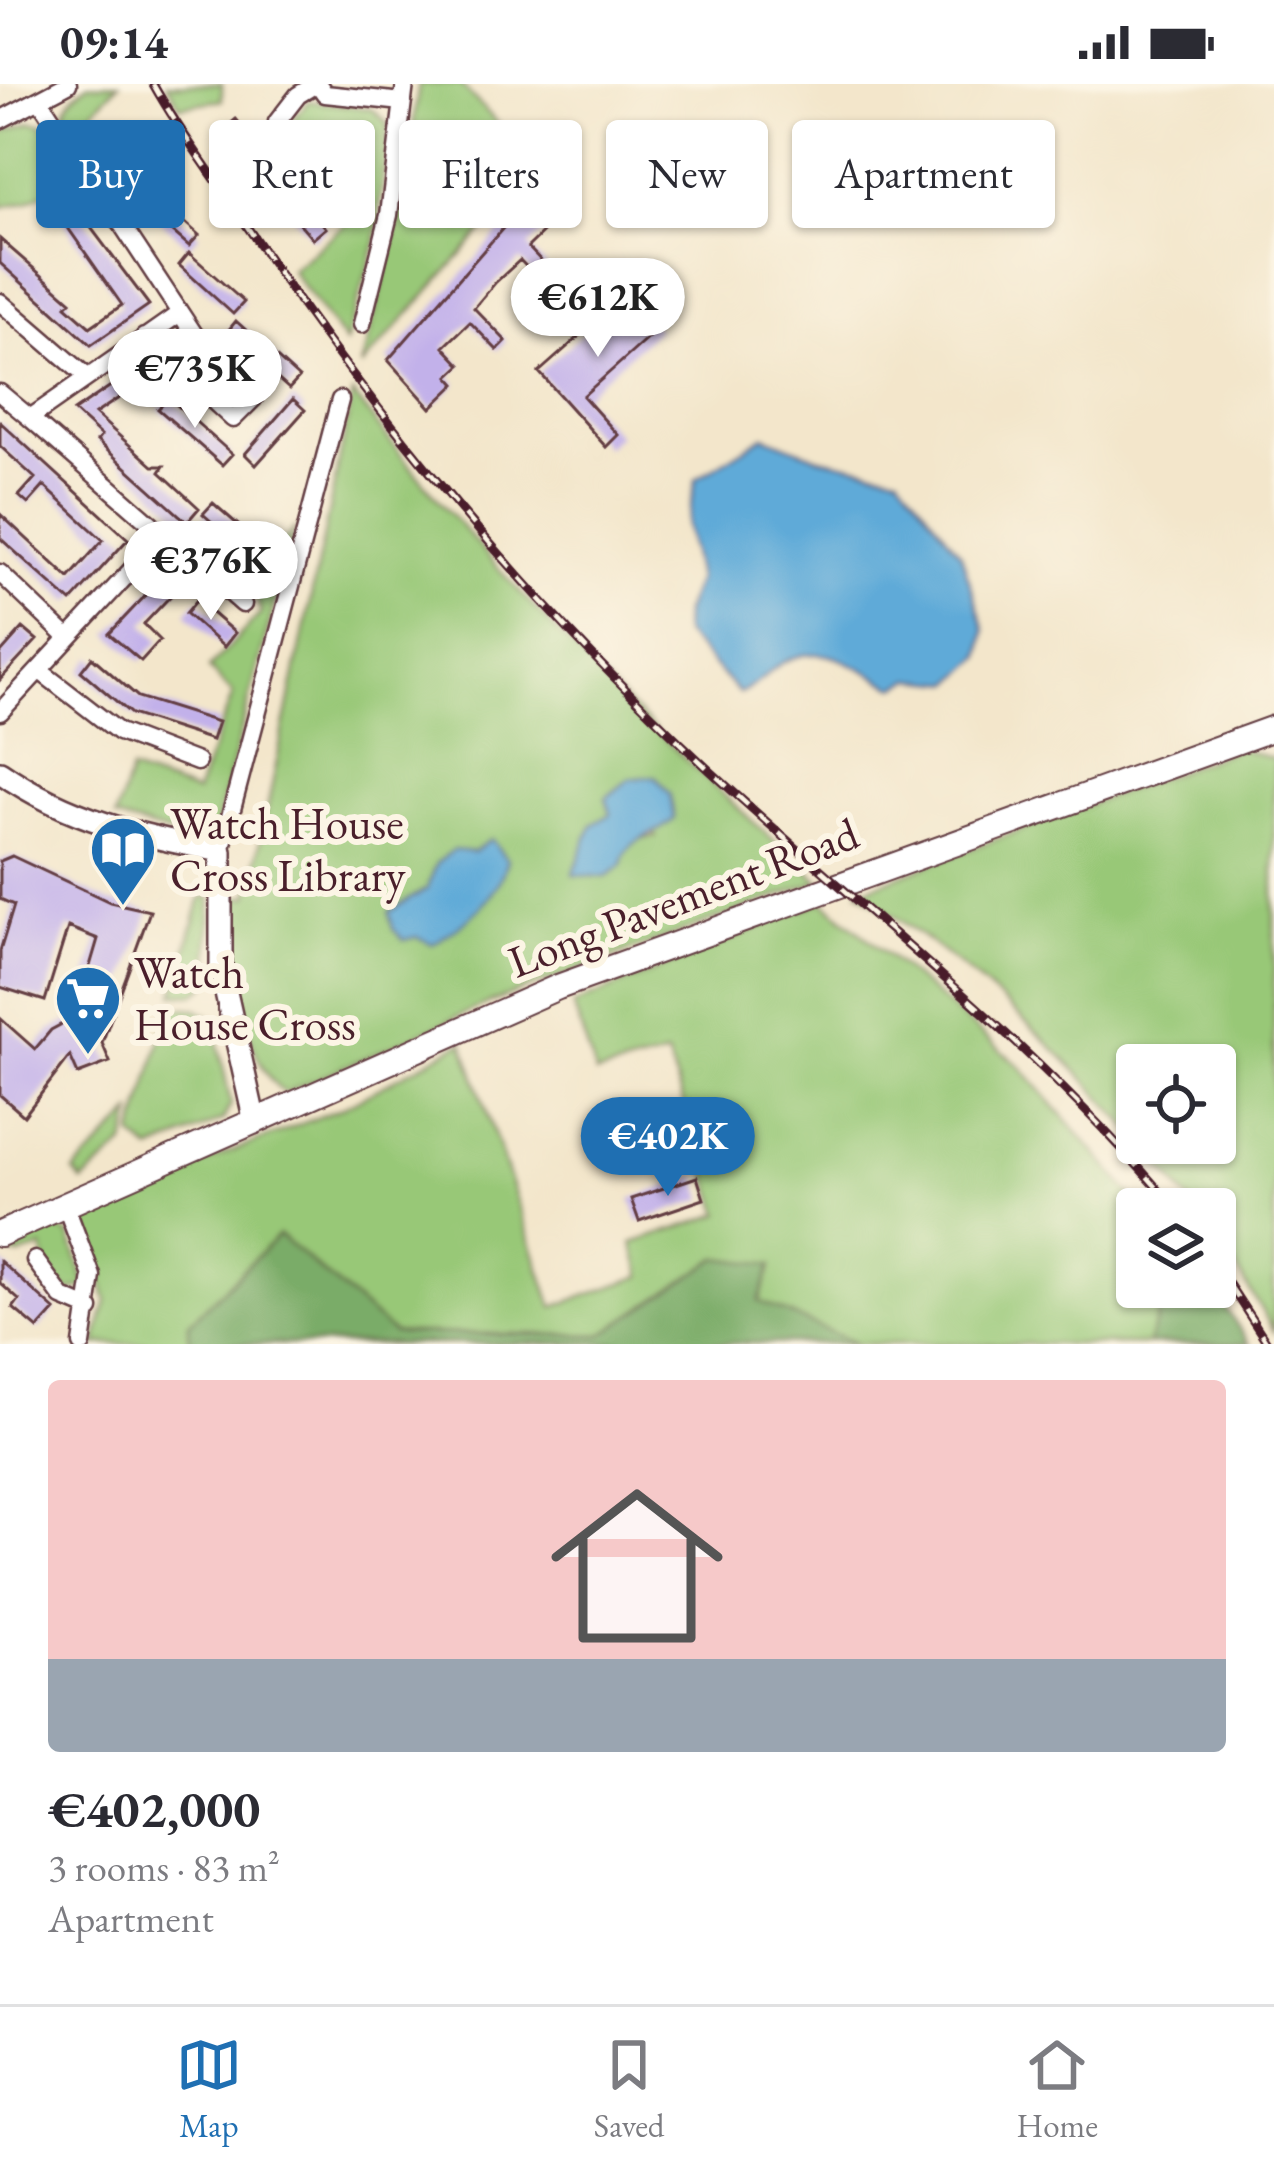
<!DOCTYPE html>
<html lang="en">
<head>
<meta charset="utf-8">
<style>
	body { margin:0; font-family:"EB Garamond",serif; background:#f2f2f3; color:#2b2b33; height:100vh; display:flex; flex-direction:column; font-size:45px; white-space:nowrap }
	* { box-sizing:border-box; margin:0 }
	p { font-size:39px; color:#7c7c81 }
	.icon { flex:none; width:66px; height:66px; fill:none; stroke:currentColor; stroke-width:2; stroke-linecap:round; stroke-linejoin:round }
	.map { position:relative; height:1260px; overflow:hidden }
	.details { display:flex; flex-direction:column; background:#fff; flex:1 }
	.details>* { flex:none }
	.hud { position:absolute; left:36px; top:36px; width:1203px; height:108px; display:flex; gap:24px }
	.controls { position:absolute; left:1116px; top:960px; display:grid; gap:24px }
	.controls a { display:grid; place-items:center; width:120px; height:120px; border-radius:12px; background:#fff; box-shadow:0 3px 9px #0004; font-size:60px }
	.price { position:absolute; translate:-50% -102px; padding:0 27px; border-radius:42px; background:#fff; color:#222; font-size:39px; line-height:78px; filter:drop-shadow(0 3px 6px #0008) }
	.price::after { content:''; position:absolute; left:50%; top:72px; width:36px; height:27px; margin-left:-18px; background:inherit; clip-path:polygon(0 0,100% 0,50% 100%) }
	.price.on { background:#1f6fb2; color:#fff }
	ul { padding:0; list-style:none }
	li { display:grid; align-content:center; gap:24px; height:636px; padding:0 48px }
	li+li { border-top:3px solid #e1e1e2 }
	li span { display:grid; place-items:center; height:372px; border-radius:12px; color:#555 }
	li>.icon { margin-inline-start:auto }
	span .icon { width:216px; height:216px; fill:#fffc; stroke-width:1 }
	li b { font-size:51px }
	.pill { padding:0 42px; border-radius:12px; background:#fff; box-shadow:0 3px 9px #0004; font-size:42px; line-height:108px }
	.pill.on { background:#1f6fb2; color:#fff }
	.status { display:flex; justify-content:space-between; align-items:center; height:84px; padding:0 60px; background:#fff; direction:ltr }
	.status svg { height:33px; fill:currentColor }
	.dock { display:flex; justify-content:space-around; align-items:center; height:168px; border-top:3px solid #e1e1e2; background:#fff; font-size:33px; color:#7c7c81 }
	.dock a { display:grid; justify-items:center; gap:6px }
	.dock .on { color:#1f6fb2 }
	.map>svg:first-child { display:block }
	.green { fill:#98c877; stroke:#717451; stroke-width:3; fill-rule:evenodd }
	.forest { fill:#7aac68; stroke:#62664a; stroke-width:3 }
	.water { fill:#5faad8; stroke:#546482; stroke-width:3 }
	.building { fill:#c2b1ea }
	.lines { fill:none; stroke-linecap:round; stroke-linejoin:round }
	.minor-casing { stroke:#633d43; stroke-width:21 }
	.tertiary-casing { stroke:#633d43; stroke-width:26 }
	.secondary-casing { stroke:#633d43; stroke-width:28 }
	.minor { stroke:#fff; stroke-width:16 }
	.tertiary { stroke:#fff; stroke-width:21 }
	.secondary { stroke:#fff; stroke-width:24 }
	.rail-casing { stroke:#4a1f2b; stroke-width:9 }
	.rail { stroke:#fcf5e5; stroke-width:4.5; stroke-dasharray:14; stroke-linecap:butt }
	.labels { text-anchor:middle; stroke-width:12; stroke-linejoin:round; paint-order:stroke }
	.poi-label { font-size:45px; fill:#4a1f2b; stroke:#fcf5e5; text-anchor:start }
	.street-label { font-size:45px; fill:#4a1f2b; stroke:#fcf5e5 }
</style>
</head>
<body>
<div class="status"><b>09:14</b><svg viewBox="0 0 49 12"><path d="M0 12V9h3v3zM5 12V6h3v6zM10 12V3h3v9zM15 12V0h3v12zM26 1h20v11H26zM47 4h2v5h-2z"/></svg></div>
<div class="map">
<svg width="1274" height="1260" viewBox="0 0 1274 1260">
	<rect width="100%" height="100%" fill="#fcf5e5"/>
	<filter id="ink" filterUnits="userSpaceOnUse"><feTurbulence type="fractalNoise" baseFrequency=".00833" numOctaves="2"/><feDisplacementMap in="SourceGraphic" scale="24" xChannelSelector="R" yChannelSelector="G"/><feConvolveMatrix kernelMatrix="1 2 1 2 8 2 1 2 1" color-interpolation-filters="sRGB"/></filter>
	<filter id="wash" filterUnits="userSpaceOnUse"><feTurbulence type="fractalNoise" baseFrequency=".004" numOctaves="4" result="noise"/><feDisplacementMap in="SourceGraphic" scale="48" xChannelSelector="R" yChannelSelector="G"/><feGaussianBlur stdDeviation="2.7" result="paint"/><feColorMatrix in="noise" values="0 0 0 0 0 0 0 0 0 0 0 0 0 0 0 0 0 1.4 0 .05"/><feComposite in="paint" operator="in"/></filter>
	<g filter="url(#wash)">
		<rect width="100%" height="100%" fill="#f3e6cb"/>
		<path class="green" d="M 88,0 L 119,0 L 70,50 C 60,23 66,18 88,0 Z
			M 167,0 L 222,0 L 222,16 L 180,22 Z
			M 419,0 L 460,0 L 540,83 L 361,283 L 400,134 Z
			M 309,17 L 372,25 L 388,40 L 376,159 L 345,259 L 291,186 L 349,137 L 341,123 L 360,107 L 333,77 L 318,78 L 288,40 Z
			M 31,38 L 42,40 L 61,65 L 53,71 L 67,91 L 75,87 L 79,91 L 26,118 L 0,123 L 0,49 Z
			M 171,272 L 206,275 L 245,312 L 232,326 Z
			M 353,310 C 491,490 649,649 820,797 L 489,919 L 285,1009 C 237,975 236,868 237,813 L 249,812 ZM 629,695 L 656,753 L 634,756 L 606,793 L 574,791 L 592,741 L 611,731 L 606,714 ZM 474,768 L 393,845 L 389,828 L 428,804 L 436,780 Z
			M 295,443 L 214,749 L 199,758 L 115,734 L 131,687 L 196,709 L 233,610 L 209,584 L 261,529 L 251,494 Z
			M 1239,664 L 1274,675 L 1274,1247 L 1215,1149 L 1215,1125 L 1196,1125 L 1141,1059 L 1215,1059 L 1215,981 L 1137,981 L 1137,1054 C 1058,959 961,877 859,807 Z
			M 201,813 L 211,813 L 208,900 L 195,910 L 174,910 Z
			M 823,817 L 1020,982 L 1144,1125 L 1137,1125 L 1137,1203 L 1167,1203 L 1148,1260 L 855,1260 L 758,1217 L 772,1182 L 718,1174 L 601,1251 L 393,1249 L 279,1151 L 189,1239 L 189,1260 L 95,1260 L 107,1217 L 84,1138 L 88,1124 L 342,1024 L 463,958 L 553,1223 L 642,1192 L 633,1159 L 721,1130 L 667,971 L 596,990 L 573,921 Z
			M 170,923 L 198,925 L 213,934 L 231,1020 L 223,1036 L 151,1067 L 133,1052 Z
			M 133,1029 L 125,1061 L 83,1098 L 74,1088 Z
			M 48,1140 L 69,1150 L 86,1202 L 69,1208 L 47,1185 L 42,1164 L 18,1172 L 7,1169 L 2,1159 Z"/>
		<path class="forest" d="M 279,1151 L 393,1249 L 601,1251 L 718,1174 L 772,1181 L 759,1217 L 855,1259 L 189,1260 L 189,1239 Z
			M 1167,1203 L 1211,1203 L 1250,1260 L 1148,1260 Z"/>
		<path class="water" d="M 764,352 L 820,374 L 899,391 L 961,470 L 985,546 L 981,573 L 953,599 L 912,595 L 896,603 C 861,587 828,556 786,577 C 768,586 759,602 739,609 L 683,549 L 684,528 L 697,495 L 687,442 L 696,395 Z
			M 655,692 L 670,710 L 674,735 C 655,754 626,752 622,781 L 606,793 L 573,791 L 592,741 L 611,730 L 606,714 L 629,695 Z
			M 491,755 L 507,776 C 496,817 468,837 433,860 L 417,853 L 404,856 L 393,845 L 389,828 L 428,804 L 436,780 L 453,766 L 474,768 Z"/>
		<g id="blocks">
			<path class="building" d="M 236,35 L 326,144 L 313,155 L 252,84 L 235,99 L 224,88 L 244,70 L 224,45 Z
				M 100,37 L 155,85 L 145,97 L 90,48 Z
				M 59,101 L 149,221 L 91,261 L 0,179 L 0,155 L 71,217 L 66,222 L 90,243 L 122,221 L 45,111 Z
				M 144,102 L 199,151 L 189,162 L 134,114 Z
				M 539,103 L 563,129 L 528,163 L 550,186 L 539,196 L 520,176 L 495,199 L 474,224 L 506,257 L 497,266 L 470,238 L 444,263 L 461,281 L 449,292 L 456,300 L 431,324 L 388,276 Z
				M 189,169 L 244,218 L 233,230 L 179,181 Z
				M 627,210 L 658,245 L 583,312 L 618,351 L 606,363 L 539,288 Z
				M 236,237 L 299,294 L 289,305 L 226,249 Z
				M 140,282 L 155,294 L 148,303 L 143,298 L 95,330 L 153,382 L 164,382 L 160,388 L 199,424 L 187,438 L 97,357 L 101,352 L 74,327 Z
				M 169,314 L 232,370 L 222,381 L 158,325 Z
				M 293,315 L 305,326 L 256,381 L 245,370 Z
				M 0,338 L 128,455 L 71,518 L 0,454 L 0,430 L 69,494 L 103,456 L 44,402 L 28,420 L 19,412 L 35,394 L 0,362 Z
				M 213,419 L 268,467 L 258,479 L 203,430 Z
				M 168,488 L 181,501 L 144,540 L 160,556 L 141,577 L 109,550 Z
				M 197,516 L 235,549 L 224,563 L 186,529 Z
				M 23,544 L 37,556 L 0,596 L 0,570 Z
				M 92,573 L 138,613 L 218,638 L 212,656 L 131,630 L 81,587 Z
				M 12,772 L 110,818 L 150,827 L 102,959 L 110,978 L 78,990 L 70,972 L 24,1032 L 0,1011 L 0,934 L 35,965 L 51,946 L 75,933 L 98,855 L 68,843 L 45,917 L 0,903 L 0,867 L 14,821 L 0,815 L 0,777 Z
				M 697,1093 L 704,1115 L 639,1137 L 631,1115 Z
				M 0,1177 L 55,1226 L 38,1245 L 13,1224 L 19,1216 L 0,1199 Z"/>
		</g>
	</g>
	<g filter="url(#ink)">
		<use href="#blocks" fill-opacity="0" stroke="#633d43" stroke-width="3"/>
		<g class="lines">
			<defs>
				<path id="minor" d="M 316,0 L 298,11 L 277,38 L 336,113
					M 318,0 L 325,10 L 403,18
					M 41,18 L 198,256 L 254,314 L 233,335 L 144,253
					M 0,36 L 68,0
					M 0,218 L 86,292
					M 180,229 L 30,334 L 243,520
					M 362,240 L 389,131 L 405,0
					M 0,309 L 30,334
					M 0,489 L 68,554
					M 40,587 L 119,648 L 197,678
					M 0,628 L 163,452
					M 221,767 L 340,316
					M 66,1123 L 92,1192 L 82,1260
					M 35,1176 L 62,1213 L 90,1225"/>
				<path id="tertiary" d="M 0,688 C 69,736 140,752 221,767 L 221,886 L 255,1038"/>
				<path id="secondary" d="M 0,1150 L 558,903 L 1274,644"/>
			</defs>
			<use href="#minor" class="minor-casing"/>
			<use href="#tertiary" class="tertiary-casing"/>
			<use href="#secondary" class="secondary-casing"/>
			<use href="#minor" class="minor"/>
			<use href="#tertiary" class="tertiary"/>
			<use href="#secondary" class="secondary"/>
			<defs>
				<path id="rail" d="M 153,0 C 178,45 209,86 238,129 C 371,329 530,519 706,683 C 865,830 1036,959 1175,1125
					M 1215,1179 L 1268,1260"/>
			</defs>
			<use href="#rail" class="rail-casing"/>
			<use href="#rail" class="rail"/>
		</g>
	</g>
	<defs>
		<symbol id="library-pin" viewBox="-11 -11 22 30"><path d="M0 17L-7.5 6A9.5 9.5 0 1 1 7.5 6Z" fill="#1f6fb2" stroke="#fcf5e5"/><path d="M-6-4Q-3-5.5-.7-3.5V5Q-3 3-6 4ZM6-4Q3-5.5 .7-3.5V5Q3 3 6 4Z" fill="#fff"/></symbol>
		<symbol id="supermarket-pin" viewBox="-11 -11 22 30"><path d="M0 17L-7.5 6A9.5 9.5 0 1 1 7.5 6Z" fill="#1f6fb2" stroke="#fcf5e5"/><path d="M-6-5.5h2.5l.6 2H6L4.5 2H-2.5L-4.4-4H-6ZM-1.5 3.2a1.3 1.3 0 1 0 .1 0ZM3 3.2a1.3 1.3 0 1 0 .1 0Z" fill="#fff"/></symbol>
	</defs>
	<g fill-rule="evenodd">
		<use href="#library-pin" x="85" y="727" width="76" height="104"/>
		<use href="#supermarket-pin" x="50" y="876" width="76" height="104"/>
	</g>
	<g class="labels">
		<g class="poi-label">
			<text x="170" y="755">Watch House<tspan x="170" dy="52">Cross Library</tspan></text>
			<text x="134" y="904">Watch<tspan x="134" dy="52">House Cross</tspan></text>
		</g>
		<g class="street-label">
			<text transform="translate(683 813) rotate(-21)" y="16">Long Pavement Road</text>
		</g>
	</g>
</svg>
<div class="controls">
<a><svg class="icon" aria-label="locate" viewBox="0 0 24 24"><circle cx="12" cy="12" r="6"/><path d="M12 2v4M12 18v4M2 12h4M18 12h4"/></svg></a>
<a><svg class="icon" aria-label="layers" viewBox="0 0 24 24"><path d="M12 4l9 5-9 5-9-5zM3 14l9 5 9-5"/></svg></a>
</div>
<b class="price" style="left:598px;top:276px">€612K</b>
<b class="price" style="left:195px;top:347px">€735K</b>
<b class="price" style="left:211px;top:539px">€376K</b>
<b class="price on" style="left:668px;top:1115px">€402K</b>
<div class="hud">
<a class="pill on">Buy</a>
<a class="pill">Rent</a>
<a class="pill">Filters</a>
<a class="pill">New</a>
<a class="pill">Apartment</a>
</div>
</div>
<section class="details">
<ul>
<li><span style="background:linear-gradient(#f6c9c9 75%,#9aa5b1 0)"><svg class="icon" aria-label="home" viewBox="0 0 24 24"><path d="M3 11l9-7 9 7M6 9v11h12V9"/></svg></span><div><b>€402,000</b><p>3 rooms · 83 m²</p><p>Apartment</p></div></li>
</ul>
</section>
<nav class="dock">
<a class="on"><svg class="icon" aria-label="map" viewBox="0 0 24 24"><path d="M3 6l6-2 6 2 6-2v14l-6 2-6-2-6 2zM9 4v14M15 6v14"/></svg>Map</a>
<a><svg class="icon" aria-label="saved" viewBox="0 0 24 24"><path d="M7 4h10v16l-5-4-5 4z"/></svg>Saved</a>
<a><svg class="icon" aria-label="home" viewBox="0 0 24 24"><path d="M3 11l9-7 9 7M6 9v11h12V9"/></svg>Home</a>
</nav>
</body>
</html>
